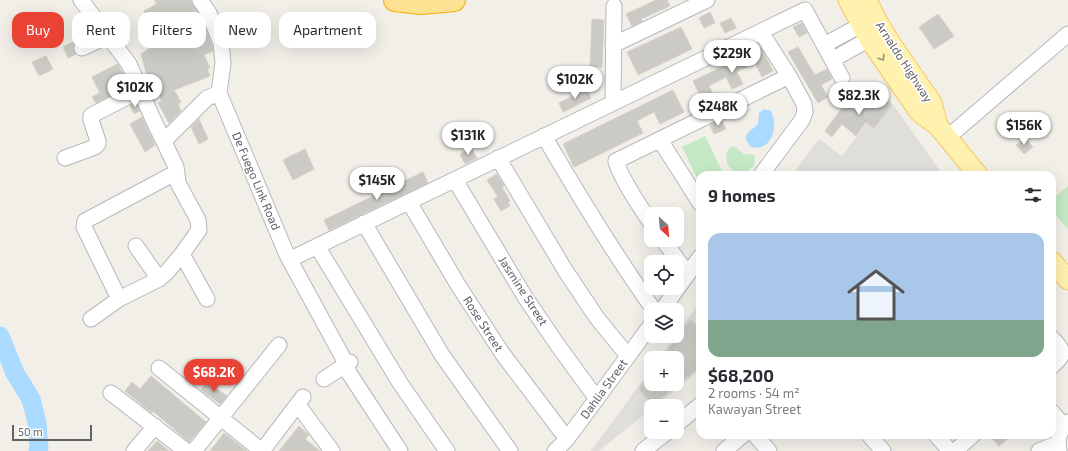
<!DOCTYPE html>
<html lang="en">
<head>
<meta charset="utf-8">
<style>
	body { margin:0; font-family:"Exo 2",sans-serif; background:#f2f2f3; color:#2b2b33; height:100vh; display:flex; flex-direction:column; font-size:15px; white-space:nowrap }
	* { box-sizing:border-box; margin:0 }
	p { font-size:13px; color:#7c7c81 }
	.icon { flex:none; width:22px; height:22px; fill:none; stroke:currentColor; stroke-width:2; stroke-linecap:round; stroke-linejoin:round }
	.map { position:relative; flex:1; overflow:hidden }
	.details { position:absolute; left:696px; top:171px; width:360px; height:268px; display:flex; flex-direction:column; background:#fff; border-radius:12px; box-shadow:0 4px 16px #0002 }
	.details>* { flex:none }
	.guide { position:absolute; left:12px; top:12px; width:380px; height:36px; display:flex; gap:8px }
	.needle { width:26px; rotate:154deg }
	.controls { position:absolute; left:644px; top:207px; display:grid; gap:8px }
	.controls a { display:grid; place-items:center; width:40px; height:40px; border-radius:8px; background:#fff; box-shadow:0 4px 16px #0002; font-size:20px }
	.scale { position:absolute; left:12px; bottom:10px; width:80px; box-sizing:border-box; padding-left:4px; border:2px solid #5f6368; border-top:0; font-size:11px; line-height:14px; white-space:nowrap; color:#5f6368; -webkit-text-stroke:3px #fff; paint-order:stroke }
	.price { position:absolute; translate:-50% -34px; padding:0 9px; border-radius:14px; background:#fff; color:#222; font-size:13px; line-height:26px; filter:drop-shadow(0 1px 2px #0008) }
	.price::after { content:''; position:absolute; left:50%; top:24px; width:12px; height:9px; margin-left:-6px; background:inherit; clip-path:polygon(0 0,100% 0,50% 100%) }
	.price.current { background:#ea4335; color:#fff }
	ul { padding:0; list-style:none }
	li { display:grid; align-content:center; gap:8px; height:212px; padding:0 12px }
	li span { display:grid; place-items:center; height:124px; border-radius:12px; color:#555 }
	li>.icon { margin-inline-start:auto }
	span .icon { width:72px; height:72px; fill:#fffc; stroke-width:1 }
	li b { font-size:17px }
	h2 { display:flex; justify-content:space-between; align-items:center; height:48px; padding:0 12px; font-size:17px }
	.pill { padding:0 14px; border-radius:12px; background:#fff; box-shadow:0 4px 16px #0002; font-size:14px; line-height:36px }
	.pill.current { background:#ea4335; color:#fff }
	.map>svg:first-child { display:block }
	.industrial { fill:#e0deda }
	.green { fill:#c5e8c5 }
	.water { fill:#aadaff }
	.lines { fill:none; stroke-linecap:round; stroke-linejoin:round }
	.river { stroke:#aadaff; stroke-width:19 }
	.building { fill:#cccac5; stroke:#d6d1c6 }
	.minor-casing { stroke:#b5b8bc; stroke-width:17 }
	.major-casing { stroke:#f2c960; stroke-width:21 }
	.highway-casing { stroke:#f9ab00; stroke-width:24 }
	.minor { stroke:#fff; stroke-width:15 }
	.major { stroke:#fff2af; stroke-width:19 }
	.highway { stroke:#fde293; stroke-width:22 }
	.oneway { stroke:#979581 }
	.labels { text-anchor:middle; stroke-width:3.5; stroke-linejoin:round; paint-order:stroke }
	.street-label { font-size:12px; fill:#5f6368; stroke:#fff }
</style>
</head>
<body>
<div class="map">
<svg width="1068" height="451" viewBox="0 0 1068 451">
	<rect width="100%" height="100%" fill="#f1efe8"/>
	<path class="industrial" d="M 887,96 L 943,175 L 792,175 L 819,139 L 842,156 Z
		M 700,302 L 700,370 L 655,406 L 651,406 L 651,409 L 599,451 L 591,451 L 651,369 L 651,384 L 677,384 L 677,358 L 659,358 L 675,336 L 677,336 L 677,333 Z"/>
	<path class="green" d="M 705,136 L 724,175 L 700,175 L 700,184 L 682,147 Z
		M 734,146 L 744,154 L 755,155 L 754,165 C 737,185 719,161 729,149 C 730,147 733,147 734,146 Z
		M 1068,186 L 1068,229 L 1052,211 L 1052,199 Z"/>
	<path class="water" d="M 764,109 L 771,111 C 779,126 772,152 751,147 C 739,134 751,132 758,124 L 759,113 Z"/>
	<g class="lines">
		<path class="river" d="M 0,336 L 15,373 L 31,399 L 37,423 L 39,448 L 38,451"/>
	</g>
	<path class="building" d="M 154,0 L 191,0 L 193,5 L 201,17 L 212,45 L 213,51 L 204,55 L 210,68 L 207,69 L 210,76 L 174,90 L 181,102 L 178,104 L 181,111 L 169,123 L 158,103 L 162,101 L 146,72 L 141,54 L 167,36 L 158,17 L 150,21 L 144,11 L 157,4 Z
		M 656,0 L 667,0 L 670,6 L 641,19 L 642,21 L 632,26 L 626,14 Z
		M 710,12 L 715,23 L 704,28 L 699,18 Z
		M 938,14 L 954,36 L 934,49 L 919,27 Z
		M 731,18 L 736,28 L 725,33 L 720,23 Z
		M 592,19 L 604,20 L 602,67 L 590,67 Z
		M 802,23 L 807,33 L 799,37 L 793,27 Z
		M 681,27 L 692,49 L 638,75 L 627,52 Z
		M 51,30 L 58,43 L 46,48 L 40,36 Z
		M 75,41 L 73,48 L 76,54 L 68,58 L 63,47 Z
		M 798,47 L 815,75 L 827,69 L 832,79 L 821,85 L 828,97 L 818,103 L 788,52 Z
		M 761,48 L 773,71 L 762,77 L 755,63 L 737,72 L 743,84 L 732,89 L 726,77 L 709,86 L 715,98 L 704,103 L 693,81 Z
		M 46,56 L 53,69 L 39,76 L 32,62 Z
		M 118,64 L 129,86 L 96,103 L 92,97 L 100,93 L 92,77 Z
		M 587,89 L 591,98 L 563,112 L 559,103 Z
		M 673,90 L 684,112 L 660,124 L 654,112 L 637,121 L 643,133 L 574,167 L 563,144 Z
		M 878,94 L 892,105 L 874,128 L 866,122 L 856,136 L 842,124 L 832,137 L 825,131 L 850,97 L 866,109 Z
		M 136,103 L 140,111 L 134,114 L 130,106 Z
		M 142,117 L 155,145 L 145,152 L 130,124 Z
		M 199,119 L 208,139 L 199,144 L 191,127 Z
		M 721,119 L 726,129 L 714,134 L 710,125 Z
		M 1025,138 L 1033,147 L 1024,154 L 1016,145 Z
		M 471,148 L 477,158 L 465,164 L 460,154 Z
		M 305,149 L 314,169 L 293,180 L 283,160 Z
		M 423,172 L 428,183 L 329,230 L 324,220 Z
		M 497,174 L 504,186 L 502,187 L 510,201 L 508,203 L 510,206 L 501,211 L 494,199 L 498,197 L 487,180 Z
		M 690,320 L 700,327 L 700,367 L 652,405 L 639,389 L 651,373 L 651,384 L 677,384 L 677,358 L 662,358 Z
		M 151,376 L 206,422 L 189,442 L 153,411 L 152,413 L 125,391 L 132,382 L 140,389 Z
		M 207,382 L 227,396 L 220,404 L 201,390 Z
		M 299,426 L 309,435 L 305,439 L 320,451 L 279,451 Z
		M 224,433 L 247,451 L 210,451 Z
		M 989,435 L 1012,435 L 999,446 Z
		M 157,441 L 169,451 L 148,451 Z"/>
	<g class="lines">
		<defs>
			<path id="minor" d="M 81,0 L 129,64 L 152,117 L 176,167 L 178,183 L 198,220 L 199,230 L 182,254 L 167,272 L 159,279 L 119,299 L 84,227 L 85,221 L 177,172
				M 200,0 L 209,13 L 221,43 L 223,63 L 219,93 L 287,255 L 342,356 L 349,373 L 400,451
				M 761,32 L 789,76 L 804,104 L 805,112 L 802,120 L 761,175
				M 613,45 L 707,0
				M 824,45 L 861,25 L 872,24
				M 82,48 L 108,36
				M 832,60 L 869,39 L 875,30
				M 613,103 L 614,6
				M 544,136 C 579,196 614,254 654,310
				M 947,138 L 1068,34
				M 660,140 L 700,203
				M 164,141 L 207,98 L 219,93
				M 65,158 L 95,147 L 98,144 L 98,141 L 91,120 L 91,116 L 94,114 L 141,90
				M 498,158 L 565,270 L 597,318 L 628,356
				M 455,180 L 525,297 L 559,347 L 597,399
				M 409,202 L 458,285 L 502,353 L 567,439
				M 364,223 L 442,355 L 510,451
				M 651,223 C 639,205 623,182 616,162 L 616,161 L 789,76
				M 663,240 L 688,274
				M 136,246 L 159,279
				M 317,246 L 400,383 L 447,451
				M 182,254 L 207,299
				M 297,256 L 805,10 L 842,78
				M 662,310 L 700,257
				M 91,319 L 119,299
				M 1052,338 C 1064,351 1066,354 1052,366
				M 159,368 L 262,451
				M 324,379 L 350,362
				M 111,393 L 186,451
				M 298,405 L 332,451
				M 1052,412 L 1064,426
				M 677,424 L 700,405
				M 755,435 L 769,451
				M 869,435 L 883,451
				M 936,435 L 950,451
				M 134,451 L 155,426
				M 194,451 L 279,345
				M 262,451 L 303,397
				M 555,451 L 567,439 L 651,325
				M 643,451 L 667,432
				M 724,451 L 743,435
				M 955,451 L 973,435
				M 1039,451 L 1058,443
				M 1059,451 C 1057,439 1059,430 1068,422"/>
			<path id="major" d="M 848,0 L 869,39 L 919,112 L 938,126
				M 867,0 L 879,24 L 892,45 L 932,103 L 938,126 L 978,175
				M 1052,261 L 1068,280"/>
			<path id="highway" d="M 395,0 L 421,3 L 454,0"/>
		</defs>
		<use href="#minor" class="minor-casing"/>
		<use href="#major" class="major-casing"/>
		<use href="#highway" class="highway-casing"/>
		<use href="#minor" class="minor"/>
		<use href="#major" class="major"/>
		<use href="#highway" class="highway"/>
	</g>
	<defs><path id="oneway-chevron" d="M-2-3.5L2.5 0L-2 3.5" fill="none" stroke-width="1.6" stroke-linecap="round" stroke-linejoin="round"/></defs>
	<use class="oneway" href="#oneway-chevron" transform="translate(882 58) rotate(57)"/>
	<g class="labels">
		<g class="street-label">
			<text transform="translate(904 62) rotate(57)" y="4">Arnaldo Highway</text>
			<text transform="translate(256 181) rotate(67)" y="4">De Fuego Link Road</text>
			<text transform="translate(523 291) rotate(57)" y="4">Jasmine Street</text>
			<text transform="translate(483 324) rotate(57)" y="4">Rose Street</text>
			<text transform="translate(604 389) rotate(-54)" y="4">Dahlia Street</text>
		</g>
	</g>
</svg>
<div class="controls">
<a><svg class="needle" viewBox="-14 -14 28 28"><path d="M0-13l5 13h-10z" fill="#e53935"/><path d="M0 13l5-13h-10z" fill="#7c7c81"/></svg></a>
<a><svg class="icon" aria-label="locate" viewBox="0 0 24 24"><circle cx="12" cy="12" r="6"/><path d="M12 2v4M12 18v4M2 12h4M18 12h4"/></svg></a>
<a><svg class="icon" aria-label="layers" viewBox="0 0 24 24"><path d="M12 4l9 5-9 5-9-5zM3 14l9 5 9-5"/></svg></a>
<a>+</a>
<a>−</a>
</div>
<div class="scale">50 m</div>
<b class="price" style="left:732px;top:74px">$229K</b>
<b class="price" style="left:575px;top:100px">$102K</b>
<b class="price" style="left:135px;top:108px">$102K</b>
<b class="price" style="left:859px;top:116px">$82.3K</b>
<b class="price" style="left:718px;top:127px">$248K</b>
<b class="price" style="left:1024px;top:146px">$156K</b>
<b class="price" style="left:468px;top:156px">$131K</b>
<b class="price" style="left:377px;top:201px">$145K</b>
<b class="price current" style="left:214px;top:393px">$68.2K</b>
<div class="guide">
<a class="pill current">Buy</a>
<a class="pill">Rent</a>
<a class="pill">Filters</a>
<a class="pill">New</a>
<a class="pill">Apartment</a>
</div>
<section class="details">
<h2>9 homes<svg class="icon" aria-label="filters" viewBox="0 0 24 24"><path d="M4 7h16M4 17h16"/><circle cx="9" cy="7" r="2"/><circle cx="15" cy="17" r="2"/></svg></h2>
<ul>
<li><span style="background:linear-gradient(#a9c7e8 70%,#7fa58c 0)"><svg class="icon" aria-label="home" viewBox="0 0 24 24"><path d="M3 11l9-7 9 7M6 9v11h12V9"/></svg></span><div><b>$68,200</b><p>2 rooms · 54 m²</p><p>Kawayan Street</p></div></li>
</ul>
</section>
</div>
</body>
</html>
